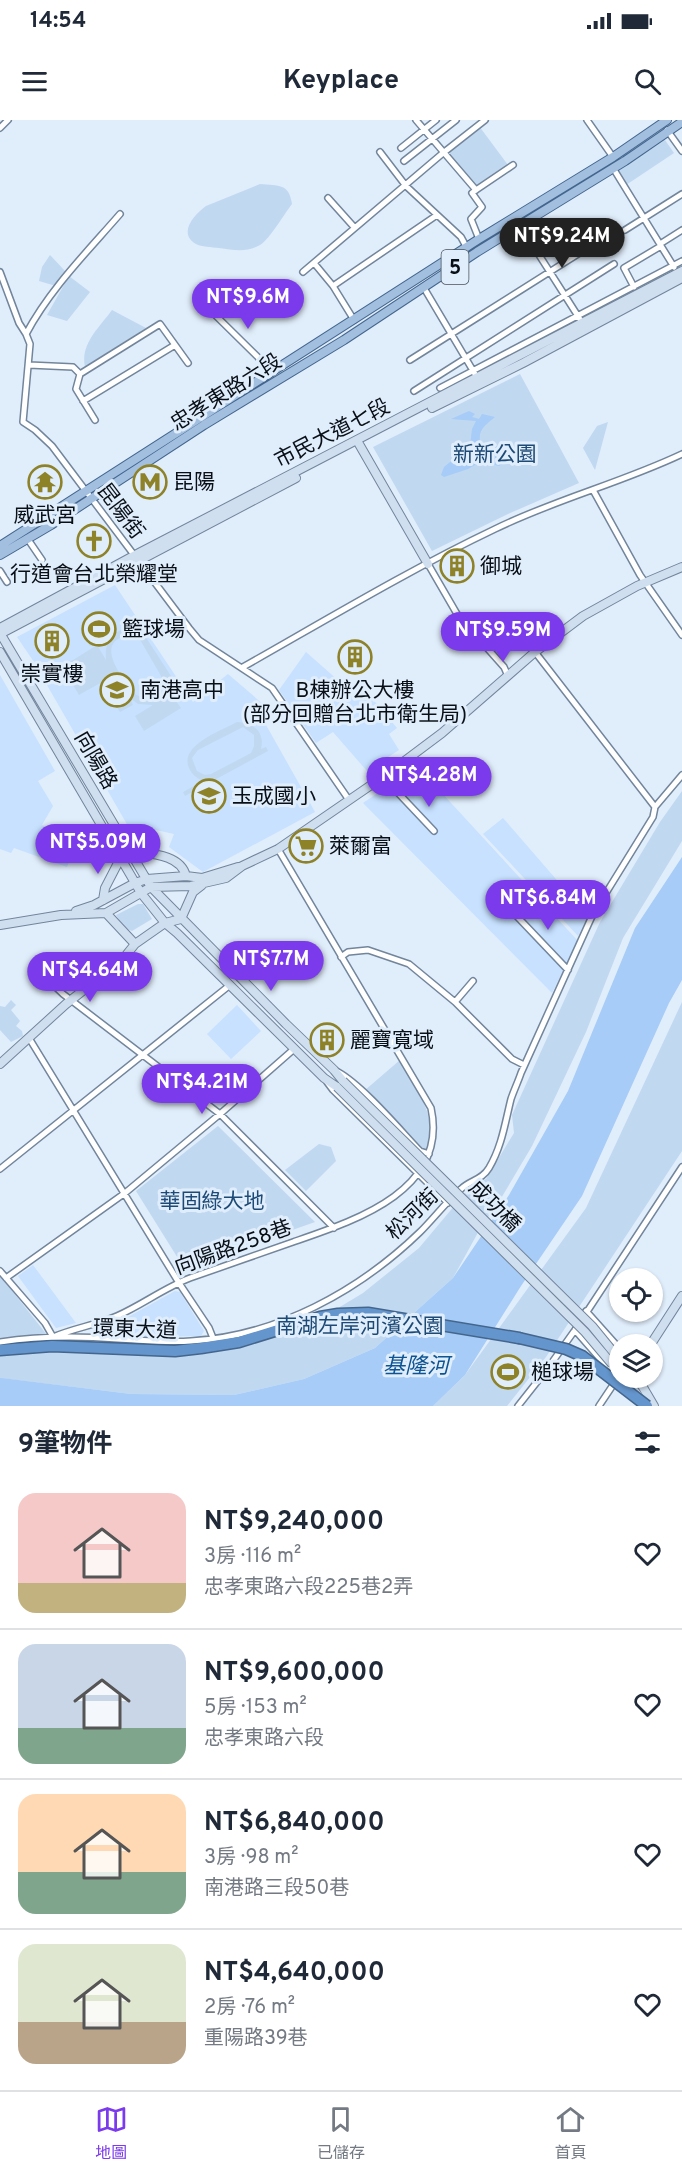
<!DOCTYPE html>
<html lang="zh-TW">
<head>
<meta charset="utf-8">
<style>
	body { margin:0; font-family:Overpass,"Noto Sans TC",sans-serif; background:#f6f6f7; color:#1f2937; height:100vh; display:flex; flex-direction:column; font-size:22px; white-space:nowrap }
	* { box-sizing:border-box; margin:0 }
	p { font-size:20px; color:#747a83 }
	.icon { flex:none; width:33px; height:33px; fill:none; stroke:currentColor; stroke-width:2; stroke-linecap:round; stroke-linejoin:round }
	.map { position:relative; height:1286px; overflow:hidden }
	.details { display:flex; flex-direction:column; background:#fff; flex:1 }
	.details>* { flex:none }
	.controls { position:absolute; left:609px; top:1148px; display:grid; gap:12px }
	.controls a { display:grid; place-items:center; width:54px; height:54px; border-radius:50%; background:#fff; box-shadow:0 2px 4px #0004; font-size:30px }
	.price { position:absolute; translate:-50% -51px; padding:0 14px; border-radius:21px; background:#7c3aed; color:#fff; font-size:20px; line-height:39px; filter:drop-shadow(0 2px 3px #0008) }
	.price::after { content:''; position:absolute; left:50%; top:36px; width:18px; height:14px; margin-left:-9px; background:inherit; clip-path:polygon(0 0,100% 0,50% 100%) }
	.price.current { background:#222; color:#fff }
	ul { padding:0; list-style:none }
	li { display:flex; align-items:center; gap:18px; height:150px; padding:0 18px }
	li+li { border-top:2px solid #e0e1e3 }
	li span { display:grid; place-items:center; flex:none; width:168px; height:120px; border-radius:18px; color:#555 }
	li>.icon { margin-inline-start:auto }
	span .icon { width:72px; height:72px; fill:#fffc; stroke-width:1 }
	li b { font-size:26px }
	h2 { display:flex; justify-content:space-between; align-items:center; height:72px; padding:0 18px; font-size:26px }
	.status { display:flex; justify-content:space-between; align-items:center; height:42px; padding:0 30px; background:#fff; direction:ltr }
	.status svg { height:16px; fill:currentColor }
	header { display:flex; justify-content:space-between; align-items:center; height:78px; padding:0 18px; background:#fff; font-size:27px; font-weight:700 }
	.tabs { display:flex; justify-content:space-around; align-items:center; height:84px; border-top:2px solid #e0e1e3; background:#fff; font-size:16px; color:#747a83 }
	.tabs a { display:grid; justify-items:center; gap:3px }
	.tabs .current { color:#7c3aed }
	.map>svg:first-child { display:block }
	.built { fill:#c7e1ff }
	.green { fill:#c1d8f1; fill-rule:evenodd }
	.water { fill:#a6ccf7 }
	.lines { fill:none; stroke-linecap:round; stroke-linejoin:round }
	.street-casing { stroke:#72859b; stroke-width:8 }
	.secondary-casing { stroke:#72859b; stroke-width:10 }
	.primary-casing { stroke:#44668d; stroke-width:10 }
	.highway-casing { stroke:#44668d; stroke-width:13 }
	.street { stroke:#fff; stroke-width:5 }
	.secondary { stroke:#d0dff0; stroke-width:8 }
	.primary { stroke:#a2bfe0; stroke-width:8 }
	.highway { stroke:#6495cc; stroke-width:10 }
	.secondary-bridge-casing { stroke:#72859b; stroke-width:10; stroke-linecap:butt }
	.highway-bridge-casing { stroke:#44668d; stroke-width:13; stroke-linecap:butt }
	.secondary-bridge { stroke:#d0dff0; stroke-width:8 }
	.highway-bridge { stroke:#6495cc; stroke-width:10 }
	.labels { text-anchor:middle; stroke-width:6; stroke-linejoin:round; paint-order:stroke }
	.shield { fill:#e0edfb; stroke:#49525b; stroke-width:1.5 }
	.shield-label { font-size:20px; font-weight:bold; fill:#080f17 }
	.street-label { font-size:21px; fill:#080f17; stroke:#e0edfb }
	.park-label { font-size:21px; fill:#1c4976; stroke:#e0edfb }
	.poi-label { font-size:21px; fill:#080f17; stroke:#e0edfb; text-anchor:start }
	.water-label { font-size:22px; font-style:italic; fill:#0e5492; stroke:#e0edfb }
</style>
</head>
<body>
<div class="status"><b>14:54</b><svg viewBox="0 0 49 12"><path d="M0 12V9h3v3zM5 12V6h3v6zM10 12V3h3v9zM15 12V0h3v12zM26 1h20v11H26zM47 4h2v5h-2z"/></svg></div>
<header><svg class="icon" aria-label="menu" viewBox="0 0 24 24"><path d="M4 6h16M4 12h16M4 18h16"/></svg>Keyplace<svg class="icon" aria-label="search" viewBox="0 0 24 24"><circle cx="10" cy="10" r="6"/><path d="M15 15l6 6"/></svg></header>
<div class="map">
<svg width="682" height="1286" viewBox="0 0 682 1286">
	<rect width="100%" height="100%" fill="#e0edfb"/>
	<path class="built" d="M 115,465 L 193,582 L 228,554 L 264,585 L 257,589 L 315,692 L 203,752 L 169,727 L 174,714 L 147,708 L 132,713 L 32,539 L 17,517 Z
		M 306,532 L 357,577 L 365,570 L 397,608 L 389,614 L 399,630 L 367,651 L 333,612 L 316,623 L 279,570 Z
		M 0,555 L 55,651 L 38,661 L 53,686 L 42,705 L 78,719 L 67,747 L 14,728 L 11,733 L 0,729 Z
		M 417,646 L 578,821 L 552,873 L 363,683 Z
		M 503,698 L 588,796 L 578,816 L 483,714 Z
		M 237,885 L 261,911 L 231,939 L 207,914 Z
		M 33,1145 L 76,1203 L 56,1208 L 18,1156 Z
		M 175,1171 L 180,1172 L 204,1211 L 201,1216 L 146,1217 L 119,1212 L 119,1202 Z"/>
	<path class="green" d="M 479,6 L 508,45 L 476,67 L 448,32 Z
		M 665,20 L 674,33 L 626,65 L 618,51 Z
		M 260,64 C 279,66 289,63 292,84 C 284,94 270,119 260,125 C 246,133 234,130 219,128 C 212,127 201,127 196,124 C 177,113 195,94 206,86 Z
		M 50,135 L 66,152 L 56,166 L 39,161 L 42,147 Z
		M 69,156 L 90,172 L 67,201 L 47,195 Z
		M 112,190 L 146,208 L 85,247 C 80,224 99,208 112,190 Z
		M 520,254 L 579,363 L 508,394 L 432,431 L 373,327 Z
		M 608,302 L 595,350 L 583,328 L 597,306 Z
		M 98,493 L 100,497 L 107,494 L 116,510 L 90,526 L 81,510 L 85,508 L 82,502 Z
		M 134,499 L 184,576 L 177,580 L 169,568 L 165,577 L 171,574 L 181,588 L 144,611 L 135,596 L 153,585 L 138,584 L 130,578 L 133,585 L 120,592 L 102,562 L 79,575 L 62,547 L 97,525 L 106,540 C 104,521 114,507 134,509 L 130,502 ZM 128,515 L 139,518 L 161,556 C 165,573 147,583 133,573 C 122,556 93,523 128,515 Z
		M 237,602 C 254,603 265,612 261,629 L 266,627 L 268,631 L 185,676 L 183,672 L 203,661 C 197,658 192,655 189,648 C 179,625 221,611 237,602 ZM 243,607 L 254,615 L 254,626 L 251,633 L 211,654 L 205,655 L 197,651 L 192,638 L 198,630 Z
		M 682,671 L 682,721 L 623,818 L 586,912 L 532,1026 L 500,1080 L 481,1107 L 453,1158 L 375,1228 L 304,1259 L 234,1275 L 131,1274 L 0,1258 L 0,1233 L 82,1230 L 146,1236 L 205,1234 L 237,1228 L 315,1202 L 363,1173 L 419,1128 L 471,1066 L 486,1059 L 514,1013 L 512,995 L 600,802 L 660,702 Z
		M 138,784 L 143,784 L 152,799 L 132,811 L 124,808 L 116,795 Z
		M 11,880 L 16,885 L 11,890 L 20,901 L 16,906 L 22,911 L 23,916 L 11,922 L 0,910 L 0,886 L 5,887 Z
		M 682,882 L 682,1031 L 546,1237 L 507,1286 L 433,1286 L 465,1255 L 586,1088 Z
		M 400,940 C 414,966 444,1004 424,1033 L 364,971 Z
		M 218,1006 L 315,1102 L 184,1148 L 136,1071 Z
		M 319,1024 L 331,1027 L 336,1041 L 306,1071 L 285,1050 Z
		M 0,1156 L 6,1163 L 47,1215 L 0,1219 Z"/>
	<path class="water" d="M 469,291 L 475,294 L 472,297 L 479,299 L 482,294 L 495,297 C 487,304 478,309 480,321 C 488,328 497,323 505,330 L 525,328 L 499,346 L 487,343 L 481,346 L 475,345 L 468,349 L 444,357 L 441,355 L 444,347 L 470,326 L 472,309 L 476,301 L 451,299 Z
		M 682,737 L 682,860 L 669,883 L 582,1076 L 521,1166 L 465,1255 L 433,1286 L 0,1286 L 0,1258 L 2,1258 L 131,1274 L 234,1275 L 304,1259 L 375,1228 L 453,1158 L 509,1075 L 568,971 L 635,808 Z"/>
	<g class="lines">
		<defs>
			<path id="street" d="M 416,0 L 476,70
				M 587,0 L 613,37
				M 0,8 L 8,0
				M 667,10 L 682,31
				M 401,28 L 436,0
				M 380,32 L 406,66 L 461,117 L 467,128
				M 404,41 L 456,0
				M 613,48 L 674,147
				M 476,70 L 472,73 L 482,87 L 471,99 L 479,119
				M 476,70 L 513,45
				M 328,78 L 354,107
				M 520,105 L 583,204
				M 625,110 L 682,74
				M 660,124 L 682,110
				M 314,143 L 333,166 L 354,200
				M 0,152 L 19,203 L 26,214 L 30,224 L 23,302 L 35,310 L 52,326 L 189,508 L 199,520 L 272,568 L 349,680
				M 303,152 L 443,33 L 485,0
				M 333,166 L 437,95
				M 634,167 L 624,148 L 661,126
				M 424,168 L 475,254
				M 205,185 L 273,252
				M 26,214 C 50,169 87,132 120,94
				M 410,240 L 597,122
				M 29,245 L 73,247 L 80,254
				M 80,254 L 160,204 L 188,243
				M 80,254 L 76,269 L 95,300
				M 440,268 L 682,141
				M 414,271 L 614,144
				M 83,281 L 175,225
				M 593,370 L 640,455 L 682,515
				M 27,418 L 42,440
				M 428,444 L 457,494 L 504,547 L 508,556
				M 0,451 L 7,462
				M 535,532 L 655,687
				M 243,547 C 326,500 409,450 495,409 C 556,379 621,363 682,334
				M 383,657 L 434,711
				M 510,789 L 568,850
				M 341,837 L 348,832 L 368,830 L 409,844 L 455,882 L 512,939 L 524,945
				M 40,852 L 63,874 L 220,994 L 334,1108
				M 455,882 L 473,861
				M 29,918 L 179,1163 L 209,1208 L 213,1218
				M 338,952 C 363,966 399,1009 420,1031 L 429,1034
				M 327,962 L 333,970 L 448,1083
				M 0,1049 L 230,865
				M 0,1151 L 45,1203 L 53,1217 C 74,1208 96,1205 117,1196 C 142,1185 164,1168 190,1158 C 224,1146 259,1134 293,1122 C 354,1101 449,1071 431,988 L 278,729
				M 6,1158 L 125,1073 L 220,994 L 294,929
				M 586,1191 L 620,1229
				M 575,1210 L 610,1250 L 620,1254
				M 0,1222 C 39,1216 79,1216 118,1219 C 142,1220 166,1223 191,1221 C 277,1216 359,1171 420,1112 C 434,1098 446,1082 461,1069 C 470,1060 482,1060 489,1048 C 502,1026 505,1003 511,979 C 514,970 518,962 521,953 L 593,794 L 653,697 L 655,687 L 682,655
				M 518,1286 L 548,1248 L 575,1210 L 682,1047
				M 599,1286 L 615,1262"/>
			<path id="secondary" d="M 432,288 L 523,243 L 682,158
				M 359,324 L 428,444
				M 0,508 L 139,433 L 682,151
				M 0,513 L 151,767 L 286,904 L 334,950 L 343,961
				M 0,514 L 296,358
				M 0,532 L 141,773 L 165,803 L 177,813 L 324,958 L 337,967
				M 129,731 C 148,734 180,733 186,756
				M 103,780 L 105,768 L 120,739
				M 76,791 L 94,785 L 135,763 L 147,759 L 186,756 L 202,758 L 238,747
				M 106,793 L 135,824
				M 181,799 L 193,772 L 202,765
				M 0,805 L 61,795 L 106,793 L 151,767 L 191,766 L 226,758 L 242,746 L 278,729 L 390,652 L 442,613 L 535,532 L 583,496 L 637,466 L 682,447
				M 0,944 L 66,884 L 123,839 L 135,824 L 165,803 L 181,799
				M 651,1224 L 682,1176
				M 612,1244 L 620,1252
				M 624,1257 L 639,1277
				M 637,1257 L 654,1286"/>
			<path id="primary" d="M 0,426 L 479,119 L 613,37 L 667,0
				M 0,435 L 51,405 L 204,305 L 344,220 L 477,132 L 625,41 L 682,2"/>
			<path id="highway" d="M 0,1230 L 52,1226 L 175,1231 L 201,1228 L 239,1222 L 320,1197 L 338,1194 L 368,1193 L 519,1218"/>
		</defs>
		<use href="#street" class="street-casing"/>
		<use href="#secondary" class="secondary-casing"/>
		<use href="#primary" class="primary-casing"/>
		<use href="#highway" class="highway-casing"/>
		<use href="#street" class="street"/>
		<use href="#secondary" class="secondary"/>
		<use href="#primary" class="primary"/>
		<use href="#highway" class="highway"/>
		<defs>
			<path id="secondary-bridge" d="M 343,961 L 592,1206 L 619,1239
				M 337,967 L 585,1212 L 612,1244"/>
			<path id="highway-bridge" d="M 519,1218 L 566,1229 L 582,1236 L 647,1286"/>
		</defs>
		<use href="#secondary-bridge" class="secondary-bridge-casing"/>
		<use href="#highway-bridge" class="highway-bridge-casing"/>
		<use href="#secondary-bridge" class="secondary-bridge"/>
		<use href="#highway-bridge" class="highway-bridge"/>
	</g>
	<defs>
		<symbol id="temple-ring" viewBox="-11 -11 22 22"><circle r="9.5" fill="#e0edfb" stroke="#8e8229" stroke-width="1.5"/><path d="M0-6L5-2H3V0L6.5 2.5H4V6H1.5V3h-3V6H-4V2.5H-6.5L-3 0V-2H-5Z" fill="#8e8229"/></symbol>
		<symbol id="metro-ring" viewBox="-11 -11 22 22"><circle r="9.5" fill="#e0edfb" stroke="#8e8229" stroke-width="1.5"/><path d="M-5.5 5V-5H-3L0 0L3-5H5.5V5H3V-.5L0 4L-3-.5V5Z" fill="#8e8229"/></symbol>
		<symbol id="church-ring" viewBox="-11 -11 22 22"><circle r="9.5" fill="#e0edfb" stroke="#8e8229" stroke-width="1.5"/><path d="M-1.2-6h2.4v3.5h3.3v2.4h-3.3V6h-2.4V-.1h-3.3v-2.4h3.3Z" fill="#8e8229"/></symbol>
		<symbol id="building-ring" viewBox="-11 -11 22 22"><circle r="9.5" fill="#e0edfb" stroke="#8e8229" stroke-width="1.5"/><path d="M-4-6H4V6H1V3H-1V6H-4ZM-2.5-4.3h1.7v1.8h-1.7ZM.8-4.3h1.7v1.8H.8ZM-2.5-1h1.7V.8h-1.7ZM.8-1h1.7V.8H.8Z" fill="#8e8229"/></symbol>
		<symbol id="stadium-ring" viewBox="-11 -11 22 22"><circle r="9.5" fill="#e0edfb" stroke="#8e8229" stroke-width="1.5"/><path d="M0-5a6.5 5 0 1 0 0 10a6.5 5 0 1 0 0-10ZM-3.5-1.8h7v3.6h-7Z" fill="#8e8229"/></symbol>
		<symbol id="school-ring" viewBox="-11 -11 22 22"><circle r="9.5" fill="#e0edfb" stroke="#8e8229" stroke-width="1.5"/><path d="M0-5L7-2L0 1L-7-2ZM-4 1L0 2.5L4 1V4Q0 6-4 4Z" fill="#8e8229"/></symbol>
		<symbol id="supermarket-ring" viewBox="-11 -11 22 22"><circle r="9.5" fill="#e0edfb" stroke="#8e8229" stroke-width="1.5"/><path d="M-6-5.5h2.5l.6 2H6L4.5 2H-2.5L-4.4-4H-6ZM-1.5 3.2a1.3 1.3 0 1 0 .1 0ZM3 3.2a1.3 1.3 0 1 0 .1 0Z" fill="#8e8229"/></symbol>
	</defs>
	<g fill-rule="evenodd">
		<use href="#temple-ring" x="26" y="343" width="38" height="38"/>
		<use href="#metro-ring" x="131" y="343" width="38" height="38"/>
		<use href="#church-ring" x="75" y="402" width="38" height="38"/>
		<use href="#building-ring" x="438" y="427" width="38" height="38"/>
		<use href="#stadium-ring" x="80" y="490" width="38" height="38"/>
		<use href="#building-ring" x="33" y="502" width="38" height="38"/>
		<use href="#building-ring" x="336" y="518" width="38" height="38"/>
		<use href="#school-ring" x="98" y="551" width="38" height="38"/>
		<use href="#school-ring" x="190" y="657" width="38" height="38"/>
		<use href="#supermarket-ring" x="287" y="707" width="38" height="38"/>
		<use href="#building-ring" x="308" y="901" width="38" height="38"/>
		<use href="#stadium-ring" x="489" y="1233" width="38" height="38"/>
	</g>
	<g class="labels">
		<rect class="shield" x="441.5" y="130" width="27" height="34" rx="4.5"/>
		<g class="shield-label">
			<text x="455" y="154">5</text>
		</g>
		<g class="street-label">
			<text transform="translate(226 272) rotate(-32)" y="7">忠孝東路六段</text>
			<text transform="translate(332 313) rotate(-27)" y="7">市民大道七段</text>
			<text transform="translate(121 391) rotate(53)" y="7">昆陽街</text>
			<text transform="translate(96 640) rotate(60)" y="7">向陽路</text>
			<text transform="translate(495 1086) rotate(45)" y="7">成功橋</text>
			<text transform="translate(412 1094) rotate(-44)" y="7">松河街</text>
			<text transform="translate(233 1127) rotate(-20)" y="7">向陽路258巷</text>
			<text transform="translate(135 1209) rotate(2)" y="7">環東大道</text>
		</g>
		<g class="park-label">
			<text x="495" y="341">新新公園</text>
			<text x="212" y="1088">華固綠大地</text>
			<text x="360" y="1213">南湖左岸河濱公園</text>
		</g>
		<g class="poi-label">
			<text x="173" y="369">昆陽</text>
			<text x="45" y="402" text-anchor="middle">威武宮</text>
			<text x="480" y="453">御城</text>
			<text x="94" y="461" text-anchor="middle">行道會台北榮耀堂</text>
			<text x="122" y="516">籃球場</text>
			<text x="52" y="561" text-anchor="middle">崇實樓</text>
			<text x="140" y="577">南港高中</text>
			<text x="355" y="577" text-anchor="middle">B棟辦公大樓<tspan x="355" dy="24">(部分回贈台北市衛生局)</tspan></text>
			<text x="232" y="683">玉成國小</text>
			<text x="329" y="733">萊爾富</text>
			<text x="350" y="927">麗寶寬域</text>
			<text x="531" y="1259">槌球場</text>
		</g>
		<g class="water-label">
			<text x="416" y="1253">基隆河</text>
		</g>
	</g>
</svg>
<div class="controls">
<a><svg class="icon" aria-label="locate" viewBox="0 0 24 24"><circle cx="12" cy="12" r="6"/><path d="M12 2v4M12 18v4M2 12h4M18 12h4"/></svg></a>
<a><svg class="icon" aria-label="layers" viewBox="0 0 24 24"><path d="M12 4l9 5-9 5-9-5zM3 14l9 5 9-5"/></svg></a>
</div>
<b class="price current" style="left:562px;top:149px">NT$9.24M</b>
<b class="price" style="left:248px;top:210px">NT$9.6M</b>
<b class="price" style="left:503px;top:543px">NT$9.59M</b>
<b class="price" style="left:429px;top:688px">NT$4.28M</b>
<b class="price" style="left:98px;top:755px">NT$5.09M</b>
<b class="price" style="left:548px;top:811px">NT$6.84M</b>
<b class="price" style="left:271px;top:872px">NT$7.7M</b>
<b class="price" style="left:90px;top:883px">NT$4.64M</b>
<b class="price" style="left:202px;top:995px">NT$4.21M</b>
</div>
<section class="details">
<h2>9筆物件<svg class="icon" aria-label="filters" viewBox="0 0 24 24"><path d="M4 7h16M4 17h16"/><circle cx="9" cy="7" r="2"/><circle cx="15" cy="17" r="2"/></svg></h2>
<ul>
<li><span style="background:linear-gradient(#f6c9c9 75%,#c2b280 0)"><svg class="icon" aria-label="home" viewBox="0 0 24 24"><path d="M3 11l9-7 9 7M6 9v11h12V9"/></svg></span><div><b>NT$9,240,000</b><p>3房 · 116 m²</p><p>忠孝東路六段225巷2弄</p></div><svg class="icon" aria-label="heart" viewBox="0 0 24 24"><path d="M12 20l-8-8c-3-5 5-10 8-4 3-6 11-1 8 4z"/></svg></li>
<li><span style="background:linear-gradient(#c9d6e8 70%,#7fa58c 0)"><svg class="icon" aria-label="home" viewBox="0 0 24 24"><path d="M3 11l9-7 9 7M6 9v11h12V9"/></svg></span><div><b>NT$9,600,000</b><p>5房 · 153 m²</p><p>忠孝東路六段</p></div><svg class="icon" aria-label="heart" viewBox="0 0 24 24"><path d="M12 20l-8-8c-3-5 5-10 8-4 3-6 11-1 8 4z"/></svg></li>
<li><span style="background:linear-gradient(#ffd9b3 65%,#7fa58c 0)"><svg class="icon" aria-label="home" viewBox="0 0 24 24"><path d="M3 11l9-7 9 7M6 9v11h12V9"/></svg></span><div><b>NT$6,840,000</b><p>3房 · 98 m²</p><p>南港路三段50巷</p></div><svg class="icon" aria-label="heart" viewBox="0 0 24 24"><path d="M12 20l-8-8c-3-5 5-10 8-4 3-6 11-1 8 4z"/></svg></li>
<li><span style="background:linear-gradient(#dfe7d0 65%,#b9a48a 0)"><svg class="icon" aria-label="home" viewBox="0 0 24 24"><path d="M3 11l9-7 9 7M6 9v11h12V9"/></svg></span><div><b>NT$4,640,000</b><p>2房 · 76 m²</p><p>重陽路39巷</p></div><svg class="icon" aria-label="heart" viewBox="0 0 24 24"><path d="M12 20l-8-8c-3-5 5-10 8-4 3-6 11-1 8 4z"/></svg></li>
</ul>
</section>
<nav class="tabs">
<a class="current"><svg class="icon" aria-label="map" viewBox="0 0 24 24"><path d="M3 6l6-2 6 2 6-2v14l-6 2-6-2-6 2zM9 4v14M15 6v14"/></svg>地圖</a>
<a><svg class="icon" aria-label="saved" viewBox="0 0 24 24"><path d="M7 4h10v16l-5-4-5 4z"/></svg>已儲存</a>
<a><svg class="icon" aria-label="home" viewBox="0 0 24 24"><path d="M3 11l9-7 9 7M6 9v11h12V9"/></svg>首頁</a>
</nav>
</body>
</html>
